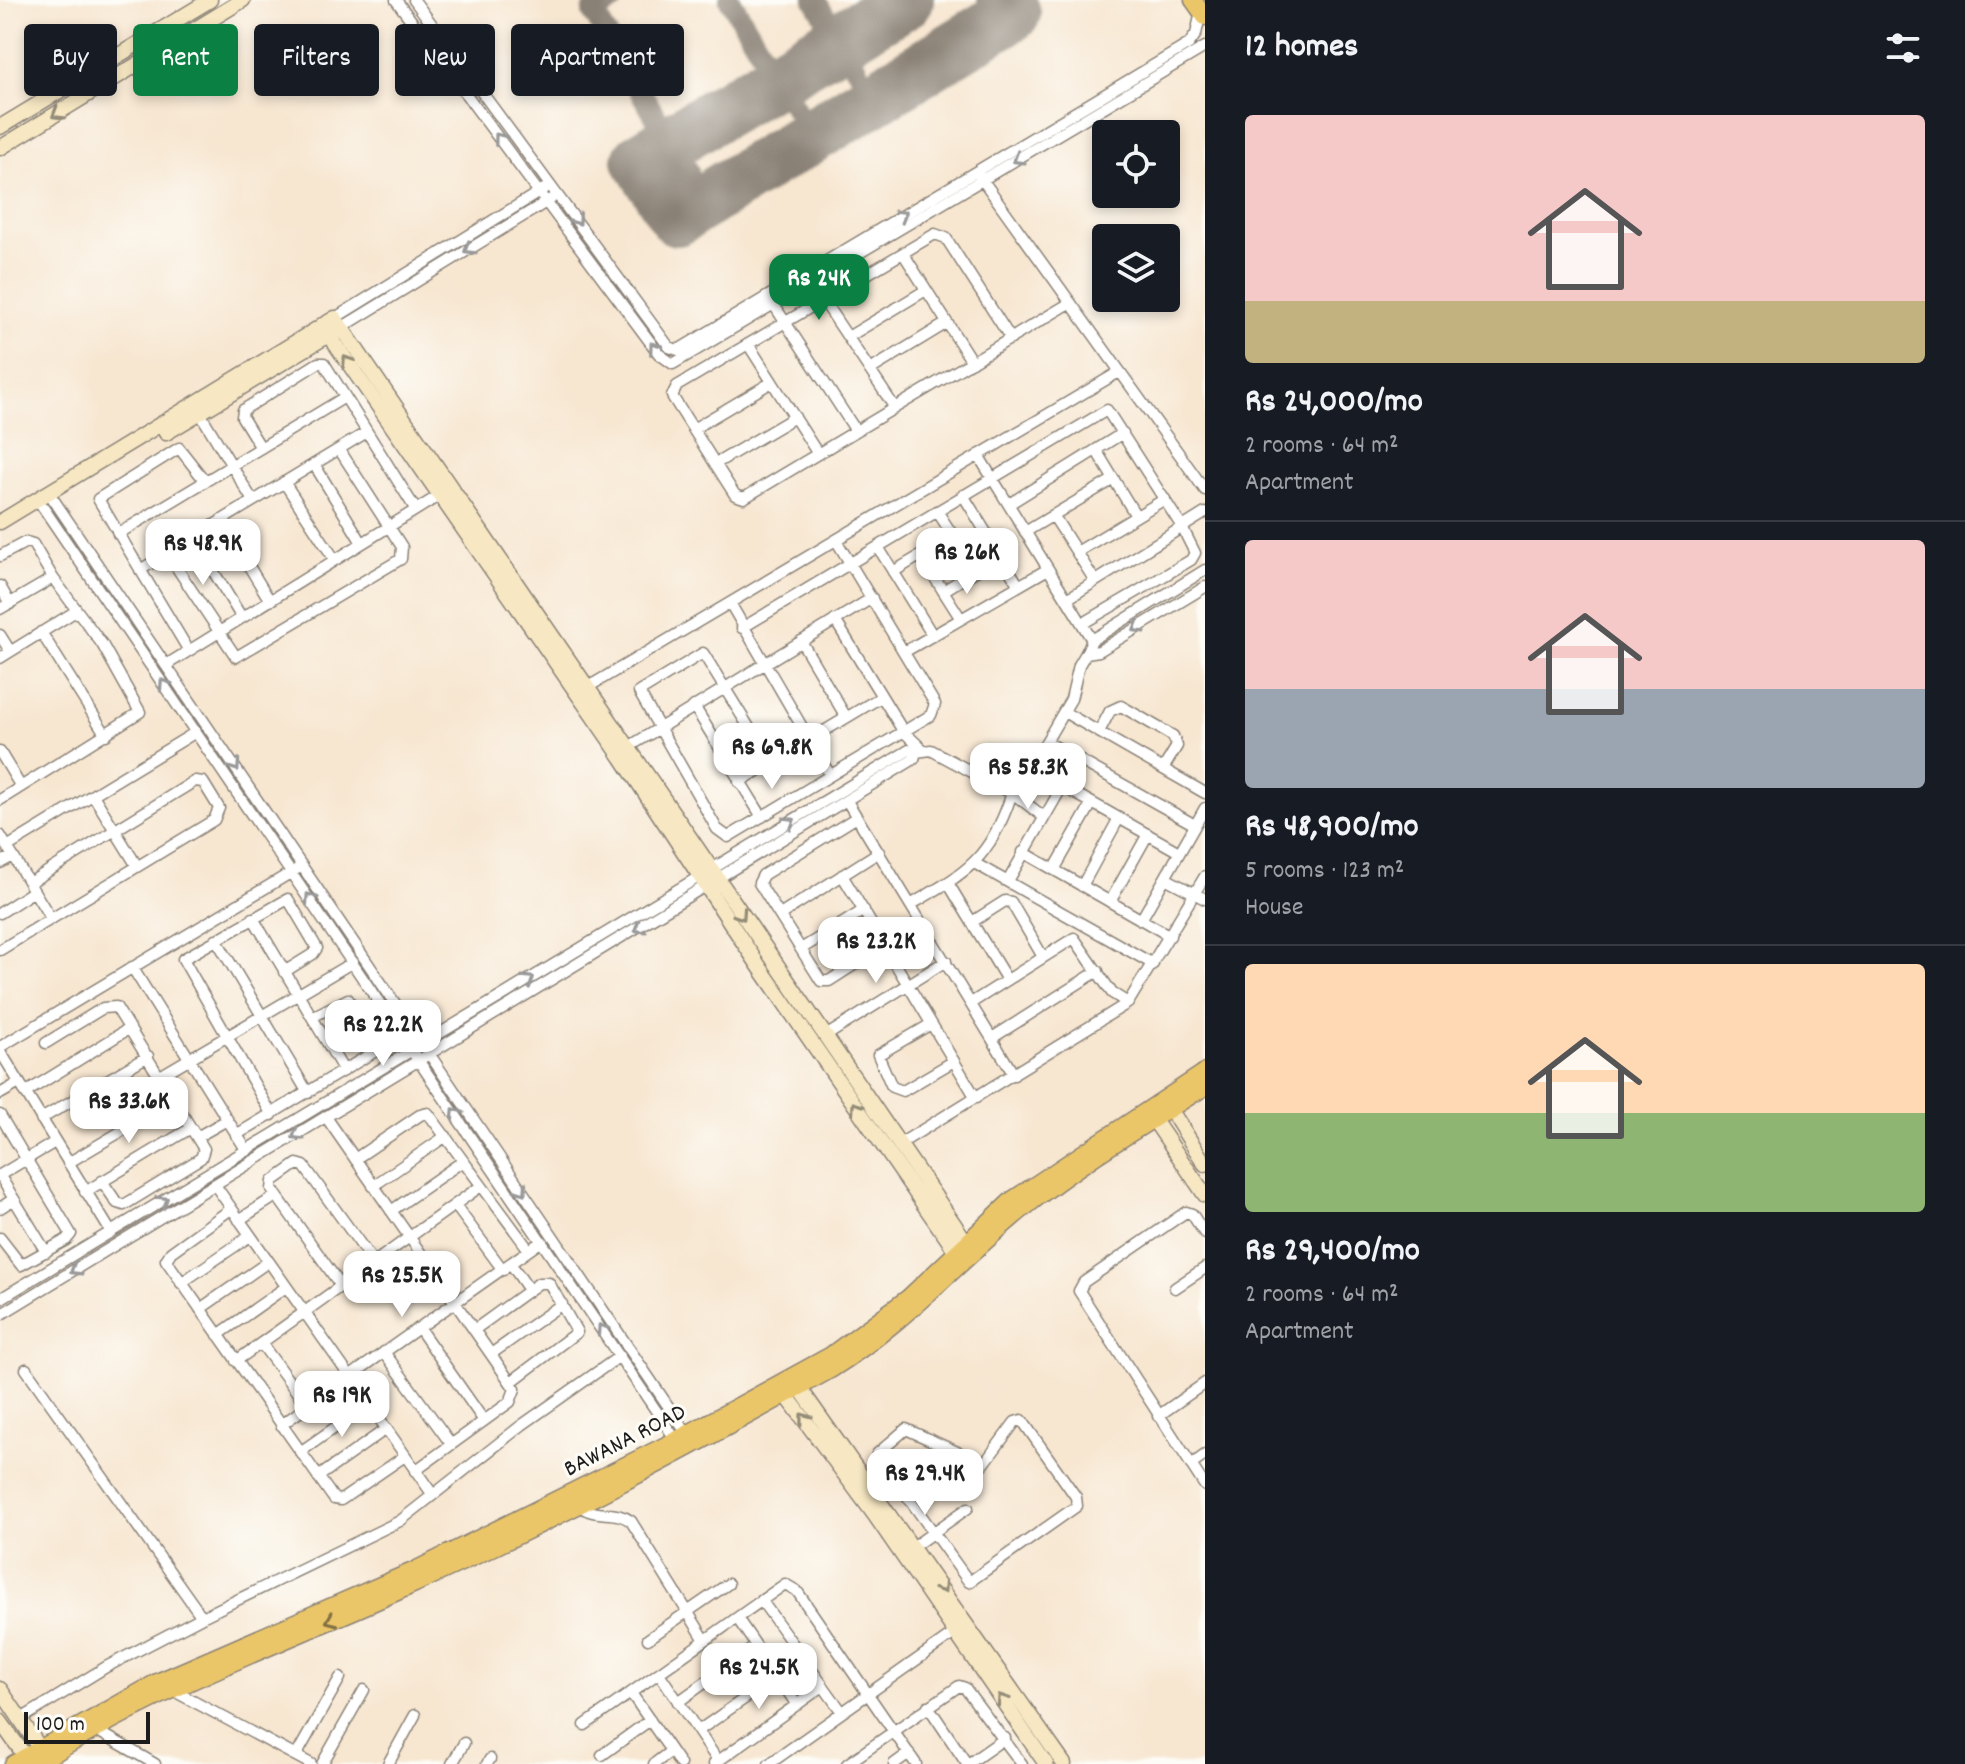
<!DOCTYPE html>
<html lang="en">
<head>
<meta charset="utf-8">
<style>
	body { margin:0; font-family:Dekko,sans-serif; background:#20242c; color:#f1f3f6; height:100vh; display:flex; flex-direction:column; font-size:30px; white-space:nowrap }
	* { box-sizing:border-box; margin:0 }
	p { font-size:26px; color:#9ea1a6 }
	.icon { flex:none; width:44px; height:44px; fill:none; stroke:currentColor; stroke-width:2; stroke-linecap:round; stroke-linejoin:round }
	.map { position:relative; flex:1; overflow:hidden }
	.panel { display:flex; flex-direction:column; background:#171b24; width:760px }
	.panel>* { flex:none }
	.hud { position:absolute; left:24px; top:24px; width:760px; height:72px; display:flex; gap:16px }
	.fabs { position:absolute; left:1092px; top:120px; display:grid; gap:16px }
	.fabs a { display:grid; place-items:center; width:88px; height:88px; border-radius:8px; background:#171b24; box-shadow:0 4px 12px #0003; font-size:40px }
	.scale { position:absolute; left:24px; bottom:20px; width:126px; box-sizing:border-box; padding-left:8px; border:4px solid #1c1c1c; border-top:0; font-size:22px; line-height:28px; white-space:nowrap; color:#1c1c1c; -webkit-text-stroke:6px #fdfcf7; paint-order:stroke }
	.price { position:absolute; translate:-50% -68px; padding:0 18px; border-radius:16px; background:#fff; color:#222; font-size:26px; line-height:52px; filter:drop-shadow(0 2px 4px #0008) }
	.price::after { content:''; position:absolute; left:50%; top:48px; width:24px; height:18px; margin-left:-12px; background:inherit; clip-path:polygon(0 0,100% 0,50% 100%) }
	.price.on { background:#0b8043; color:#fff }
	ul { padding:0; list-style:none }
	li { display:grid; align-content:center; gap:16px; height:424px; padding:0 40px }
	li+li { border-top:2px solid #363941 }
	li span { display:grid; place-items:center; height:248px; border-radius:8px; color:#555 }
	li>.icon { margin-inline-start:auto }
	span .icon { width:144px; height:144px; fill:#fffc; stroke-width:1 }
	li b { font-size:34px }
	h2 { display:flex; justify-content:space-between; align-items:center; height:96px; padding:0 40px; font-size:34px }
	.tag { padding:0 28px; border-radius:8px; background:#171b24; box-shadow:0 4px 12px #0003; font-size:28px; line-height:72px }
	.tag.on { background:#0b8043; color:#fff }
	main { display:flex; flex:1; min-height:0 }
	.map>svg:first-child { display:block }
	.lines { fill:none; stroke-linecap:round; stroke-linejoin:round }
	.taxiway { stroke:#8a8176; stroke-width:22 }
	.runway { stroke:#8a8176; stroke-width:56 }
	.street-casing { stroke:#8a8176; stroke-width:13 }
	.secondary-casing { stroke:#8a8176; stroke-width:17 }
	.primary-casing { stroke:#8a8176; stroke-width:19 }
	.street { stroke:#fff; stroke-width:10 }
	.secondary { stroke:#f7e8c3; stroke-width:14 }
	.primary { stroke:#ebc669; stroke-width:16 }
	.oneway { stroke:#948c78 }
	.oneway2 { stroke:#999 }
	.oneway3 { stroke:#847142 }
	.labels { text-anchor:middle; stroke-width:6; stroke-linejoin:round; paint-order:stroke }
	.street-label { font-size:24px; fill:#1c1c1c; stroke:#fdfcf7 }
</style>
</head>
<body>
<main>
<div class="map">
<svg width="1205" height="1764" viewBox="0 0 1205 1764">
	<rect width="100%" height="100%" fill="#fdfcf7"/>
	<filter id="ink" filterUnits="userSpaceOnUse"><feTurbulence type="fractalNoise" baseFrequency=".0125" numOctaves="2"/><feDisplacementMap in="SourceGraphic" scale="16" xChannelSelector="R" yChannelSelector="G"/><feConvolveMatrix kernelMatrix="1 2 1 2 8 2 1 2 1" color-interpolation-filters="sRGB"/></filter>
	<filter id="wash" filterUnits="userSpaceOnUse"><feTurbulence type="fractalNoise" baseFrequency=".006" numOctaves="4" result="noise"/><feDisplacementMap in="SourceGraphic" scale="32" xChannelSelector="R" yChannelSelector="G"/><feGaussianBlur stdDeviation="1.8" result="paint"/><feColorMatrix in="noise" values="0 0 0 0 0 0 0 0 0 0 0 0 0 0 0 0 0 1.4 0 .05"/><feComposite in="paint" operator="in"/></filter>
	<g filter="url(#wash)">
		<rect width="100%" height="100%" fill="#f7e6d0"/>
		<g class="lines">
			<path class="taxiway" d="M 613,0 L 593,12 L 688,171
				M 730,0 L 794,107
				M 815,0 L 857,69"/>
			<path class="runway" d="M 906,0 L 640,160 L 677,218 L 1013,13 L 1005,0"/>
		</g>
	</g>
	<g filter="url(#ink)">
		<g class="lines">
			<defs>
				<path id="street" d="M 396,0 L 659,354 L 673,364 L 1205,47
					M 414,0 L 669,347 L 678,350 L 1189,44 L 1196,34 L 1201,12
					M 979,175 L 1205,490
					M 903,253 L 972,362
					M 823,300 L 895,408
					M 774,305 L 856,431
					M 335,318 L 544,189
					M 341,328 L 551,199
					M 848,337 L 926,290
					M 1011,339 L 946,238 L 935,234 L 677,386 L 672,396 L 735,495 L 744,498 L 1070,303
					M 748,344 L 818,454
					M 870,370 L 947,323
					M 200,413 L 253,501
					M 693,429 L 772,382
					M 261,448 L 242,417 L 243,410 L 318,363 L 324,363 L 416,510
					M 1096,450 L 1136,516
					M 978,455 L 1092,640
					M 314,464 L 362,543
					M 715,464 L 795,417
					M 284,482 L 335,560
					M 49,493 L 687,1434
					M 963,495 L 1019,586
					M 38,500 L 676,1440
					M 1009,504 L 1123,433
					M 937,511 L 976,571
					M 1053,515 L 1095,581
					M 221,520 L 270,601
					M 1025,532 L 1114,479
					M 118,534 L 345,397
					M 193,538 L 242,618
					M 878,547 L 933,636
					M 1077,552 L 1165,499
					M 167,553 L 236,657 L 401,559 L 402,547 L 339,449
					M 0,556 L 26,542 L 33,544 L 53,578 L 102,644 L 140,712 L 0,800
					M 921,556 L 961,619
					M 140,570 L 367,432
					M 1205,570 L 1092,640 L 1086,653 L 1099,651 L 1205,587
					M 893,572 L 953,536
					M 0,586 L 10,604
					M 943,591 L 1000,556
					M 1067,599 L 1205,513
					M 730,603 L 830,775
					M 0,609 L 53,578
					M 835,620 L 903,731 L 922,749
					M 742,628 L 1107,410 L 1182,527 L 1195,553 L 1191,560 L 1082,624
					M 41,632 L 106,735
					M 0,635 L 10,651
					M 801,641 L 846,717
					M 189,651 L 98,499 L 179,448 L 205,481
					M 904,652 L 1048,569
					M 0,658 L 76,611
					M 166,665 L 440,495
					M 583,690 L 1119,372
					M 694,706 L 762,817
					M 1064,712 L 1205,793
					M 1099,732 L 1110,711 L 1121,706 L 1173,736 L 1177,746 L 1163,769
					M 1047,742 L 1195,825
					M 627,748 L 872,598
					M 0,752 L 21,787
					M 916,752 L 931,750 L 1015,795 L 1071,699 L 1079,665 L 1086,653
					M 771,763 L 703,653 L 639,692 L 717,829 L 728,837 L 931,715 L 935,704 L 836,540
					M 739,782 L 881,697
					M 1062,786 L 1179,852
					M 93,795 L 137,866
					M 1015,795 L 1044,817
					M 847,801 L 1014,1075
					M 857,817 L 763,875 L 759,883 L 821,981 L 829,981 L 885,945
					M 0,835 L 51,919
					M 7,847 L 196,732
					M 1023,852 L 1170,936
					M 0,863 L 13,856
					M 976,864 L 1153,964
					M 1054,870 L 1092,803
					M 842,875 L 976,1098
					M 1165,878 L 1205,899
					M 1008,881 L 1078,759
					M 948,883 L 1007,980
					M 1082,886 L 1119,818
					M 1110,902 L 1148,834
					M 912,904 C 967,872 990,859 1011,796
					M 0,913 L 34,891
					M 780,915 L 879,852
					M 253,918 L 344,1071
					M 1141,920 L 1205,808
					M 972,922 L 1005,901 L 1011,902 L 1043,957
					M 216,939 L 308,1093
					M 801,949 L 864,910
					M 0,950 L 214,820 L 219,808 L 203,782 L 195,781 L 29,883
					M 132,967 L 247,1151
					M 971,1003 L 1074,938 L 1112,993 L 1128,1003
					M 931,1024 L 878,1055 L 892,1087 L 903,1091 L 954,1061
					M 824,1037 L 946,961
					M 992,1038 L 1098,971
					M 46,1043 L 103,1008 L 116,1007 L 204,1149 L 201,1158 L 124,1205 L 117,1203 L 102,1181
					M 0,1047 L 297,869
					M 0,1051 L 111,1232
					M 160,1076 L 353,962
					M 25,1093 L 130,1028
					M 0,1094 L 19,1083
					M 0,1115 L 71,1234 L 66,1240 L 21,1265 L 0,1238
					M 272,1115 L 183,959 L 288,899 L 317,948 L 313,954 L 284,972
					M 326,1117 L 515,1389 L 510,1402 L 415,1471
					M 41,1119 L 148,1056
					M 236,1135 L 379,1049 L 348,999 L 312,1017
					M 197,1137 L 227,1120
					M 898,1145 L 1128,1003 L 1205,876
					M 355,1159 L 420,1115 L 428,1113 L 529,1250
					M 68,1163 L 174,1100
					M 0,1175 L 55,1142
					M 0,1176 L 46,1252
					M 215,1185 L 433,1495
					M 373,1186 L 446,1136
					M 85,1192 L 191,1128
					M 455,1205 L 503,1270
					M 0,1208 L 14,1199
					M 231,1209 L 171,1252 L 166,1260 L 334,1499 L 341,1500 L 405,1456
					M 391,1211 L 463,1161
					M 239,1220 L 276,1196
					M 1205,1234 L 1192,1214 L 1186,1212 L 1084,1282 L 1079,1291 L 1205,1486
					M 511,1264 L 529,1290
					M 181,1283 L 250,1236
					M 341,1286 L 272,1189 L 273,1181 L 297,1164 L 304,1166 L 374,1263
					M 1175,1288 L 1205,1268
					M 0,1299 L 909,750 L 916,752 L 914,759 L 0,1315
					M 200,1309 L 268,1262
					M 419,1328 L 484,1421
					M 474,1330 L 539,1283 L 549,1283 L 577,1332 L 511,1382
					M 218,1335 L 286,1287
					M 261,1343 L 307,1406
					M 384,1352 L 451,1444
					M 491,1354 L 562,1304
					M 236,1361 L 481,1186
					M 26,1369 L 202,1617
					M 1158,1416 L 1205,1383
					M 1022,1420 L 1076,1497 L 1077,1506 L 969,1582 L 877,1454 L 906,1429 L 984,1464 L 1015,1422 Z
					M 281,1425 L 542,1241
					M 300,1452 L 369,1404
					M 1191,1465 L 1205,1455
					M 318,1477 L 386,1429
					M 578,1504 C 595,1520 613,1508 631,1521 L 705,1640
					M 907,1551 L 968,1508
					M 761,1600 L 842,1712
					M 737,1618 L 797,1705
					M 648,1639 L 728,1584
					M 659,1673 L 718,1761
					M 172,1690 L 311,1764
					M 631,1693 L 680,1764
					M 678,1702 L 756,1646
					M 928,1706 L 967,1764
					M 21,1719 L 106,1667 L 202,1617 L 400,1521 L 522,1425 L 620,1356
					M 585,1725 L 785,1584 L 797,1591 L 916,1764
					M 96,1730 L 155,1764
					M 698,1731 L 777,1676
					M 602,1755 L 650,1720
					M 296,1756 L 340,1678
					M 322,1764 L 364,1690
					M 388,1764 L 415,1715
					M 452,1764 L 464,1743
					M 487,1764 L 490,1759
					M 654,1764 L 671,1751
					M 714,1764 L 823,1686
					M 769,1764 L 956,1632
					M 847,1764 L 959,1686 L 965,1688 L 1022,1764
					M 894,1764 L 909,1753
					M 968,1764 L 1005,1738"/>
				<path id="secondary" d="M 0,127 L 210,0
					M 0,148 L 243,0
					M 322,325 L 622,758 L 759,966 L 962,1260
					M 166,433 L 337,330
					M 0,522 L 335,318 L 971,1249
					M 1170,1109 L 1205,1164
					M 1154,1120 L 1205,1195
					M 799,1387 L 1064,1764
					M 786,1395 L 874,1514 L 1046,1764
					M 0,1689 L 39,1747
					M 0,1721 L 25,1756"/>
				<path id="primary" d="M 1193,0 L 1205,17
					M 13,1764 L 157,1682 L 415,1570 L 676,1440 L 831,1355 L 908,1298 L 1012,1200 L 1205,1072
					M 38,1764 C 150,1691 276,1646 397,1592 C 546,1526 691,1448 832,1369 C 904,1324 958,1262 1023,1209 C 1079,1163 1144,1125 1205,1087"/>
			</defs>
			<use href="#street" class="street-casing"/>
			<use href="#secondary" class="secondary-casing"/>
			<use href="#primary" class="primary-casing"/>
			<use href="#street" class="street"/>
			<use href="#secondary" class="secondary"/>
			<use href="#primary" class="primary"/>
		</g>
		<defs><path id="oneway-chevron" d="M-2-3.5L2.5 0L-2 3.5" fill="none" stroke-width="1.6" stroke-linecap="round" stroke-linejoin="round" transform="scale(2)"/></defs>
		<g class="oneway">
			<use href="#oneway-chevron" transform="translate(57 114) rotate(149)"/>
			<use href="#oneway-chevron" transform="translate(347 361) rotate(-124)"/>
			<use href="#oneway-chevron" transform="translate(741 915) rotate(56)"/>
			<use href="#oneway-chevron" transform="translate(856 1107) rotate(-125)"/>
			<use href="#oneway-chevron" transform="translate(804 1418) rotate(-127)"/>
			<use href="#oneway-chevron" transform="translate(942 1588) rotate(56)"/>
			<use href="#oneway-chevron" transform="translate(1002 1699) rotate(-124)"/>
		</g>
		<g class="oneway2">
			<use href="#oneway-chevron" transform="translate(499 138) rotate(-127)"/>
			<use href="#oneway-chevron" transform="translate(1018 159) rotate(149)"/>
			<use href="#oneway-chevron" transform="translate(902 215) rotate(-31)"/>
			<use href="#oneway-chevron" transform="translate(577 220) rotate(54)"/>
			<use href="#oneway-chevron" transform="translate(469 249) rotate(149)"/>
			<use href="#oneway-chevron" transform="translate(654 347) rotate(-126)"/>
			<use href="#oneway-chevron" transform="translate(1138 628) rotate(149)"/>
			<use href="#oneway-chevron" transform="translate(164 684) rotate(-124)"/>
			<use href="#oneway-chevron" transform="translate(235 766) rotate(56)"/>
			<use href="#oneway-chevron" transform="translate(790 822) rotate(-31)"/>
			<use href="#oneway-chevron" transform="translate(310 898) rotate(-124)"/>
			<use href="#oneway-chevron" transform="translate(639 928) rotate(149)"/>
			<use href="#oneway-chevron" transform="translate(529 980) rotate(-31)"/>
			<use href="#oneway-chevron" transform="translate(456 1113) rotate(-124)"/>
			<use href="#oneway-chevron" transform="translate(297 1135) rotate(149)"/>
			<use href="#oneway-chevron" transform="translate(522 1190) rotate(56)"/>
			<use href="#oneway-chevron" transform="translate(163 1201) rotate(-31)"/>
			<use href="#oneway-chevron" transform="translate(75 1270) rotate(149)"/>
			<use href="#oneway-chevron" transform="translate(602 1329) rotate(-124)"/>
		</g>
		<use class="oneway3" href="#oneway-chevron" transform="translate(331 1620) rotate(157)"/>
	</g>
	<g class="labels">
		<g class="street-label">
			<text transform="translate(624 1439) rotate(-27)" y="8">BAWANA ROAD</text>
		</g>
	</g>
</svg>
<div class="fabs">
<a><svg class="icon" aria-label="locate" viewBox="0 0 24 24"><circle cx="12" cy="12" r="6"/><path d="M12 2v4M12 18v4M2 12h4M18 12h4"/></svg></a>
<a><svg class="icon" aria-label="layers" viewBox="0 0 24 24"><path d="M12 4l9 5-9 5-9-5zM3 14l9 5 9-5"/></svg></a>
</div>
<div class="scale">100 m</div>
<b class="price on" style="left:819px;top:322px">Rs 24K</b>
<b class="price" style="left:203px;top:587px">Rs 48.9K</b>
<b class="price" style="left:967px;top:596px">Rs 26K</b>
<b class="price" style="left:772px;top:791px">Rs 69.8K</b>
<b class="price" style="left:1028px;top:811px">Rs 58.3K</b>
<b class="price" style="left:876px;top:985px">Rs 23.2K</b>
<b class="price" style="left:383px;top:1068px">Rs 22.2K</b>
<b class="price" style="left:129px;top:1145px">Rs 33.6K</b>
<b class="price" style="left:402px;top:1319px">Rs 25.5K</b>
<b class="price" style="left:342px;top:1439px">Rs 19K</b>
<b class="price" style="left:925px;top:1517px">Rs 29.4K</b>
<b class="price" style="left:759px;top:1711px">Rs 24.5K</b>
<div class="hud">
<a class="tag">Buy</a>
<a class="tag on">Rent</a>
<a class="tag">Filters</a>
<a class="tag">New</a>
<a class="tag">Apartment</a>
</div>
</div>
<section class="panel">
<h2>12 homes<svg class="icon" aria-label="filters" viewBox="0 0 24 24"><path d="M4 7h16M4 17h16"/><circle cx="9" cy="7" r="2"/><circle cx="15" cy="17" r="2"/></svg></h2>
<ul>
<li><span style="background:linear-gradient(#f6c9c9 75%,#c2b280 0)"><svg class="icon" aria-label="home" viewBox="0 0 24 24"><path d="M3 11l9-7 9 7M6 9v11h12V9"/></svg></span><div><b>Rs 24,000/mo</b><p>2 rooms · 64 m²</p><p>Apartment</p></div></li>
<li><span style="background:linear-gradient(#f6c9c9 60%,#9aa5b1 0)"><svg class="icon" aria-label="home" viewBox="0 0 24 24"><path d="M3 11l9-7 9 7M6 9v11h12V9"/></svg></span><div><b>Rs 48,900/mo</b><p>5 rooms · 123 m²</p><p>House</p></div></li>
<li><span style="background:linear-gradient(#ffd9b3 60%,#8fb573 0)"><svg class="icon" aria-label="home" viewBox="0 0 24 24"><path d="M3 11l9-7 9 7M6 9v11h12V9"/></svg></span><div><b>Rs 29,400/mo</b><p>2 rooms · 64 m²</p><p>Apartment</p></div></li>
</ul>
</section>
</main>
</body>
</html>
